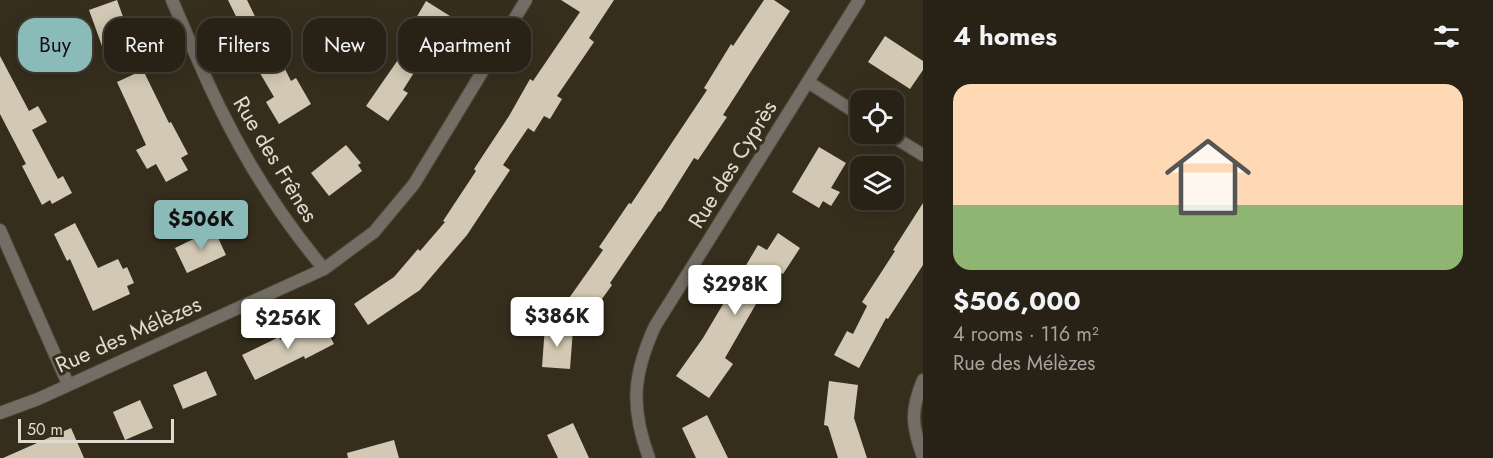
<!DOCTYPE html>
<html lang="en">
<head>
<meta charset="utf-8">
<style>
	body { margin:0; font-family:Jost,sans-serif; background:#302a1f; color:#f1f3f6; height:100vh; display:flex; flex-direction:column; font-size:22px; white-space:nowrap }
	* { box-sizing:border-box; margin:0 }
	p { font-size:20px; color:#a5a4a1 }
	.icon { flex:none; width:33px; height:33px; fill:none; stroke:currentColor; stroke-width:2; stroke-linecap:round; stroke-linejoin:round }
	.map { position:relative; flex:1; overflow:hidden }
	.details { display:flex; flex-direction:column; background:#282216; width:570px }
	.details>* { flex:none }
	.banner { position:absolute; left:18px; top:18px; width:570px; height:54px; display:flex; gap:12px }
	.fabs { position:absolute; left:850px; top:90px; display:grid; gap:12px }
	.fabs a { display:grid; place-items:center; width:54px; height:54px; border-radius:12px; background:#282216; box-shadow:0 3px 15px #0003,0 0 0 2px #443f35; font-size:30px }
	.scale { position:absolute; left:18px; bottom:15px; width:156px; box-sizing:border-box; padding-left:6px; border:3px solid #e0dbd0; border-top:0; font-size:16px; line-height:21px; white-space:nowrap; color:#e0dbd0; -webkit-text-stroke:4px #362e1d; paint-order:stroke }
	.price { position:absolute; translate:-50% -51px; padding:0 14px; border-radius:6px; background:#fff; color:#222; font-size:20px; line-height:39px; filter:drop-shadow(0 2px 3px #0008) }
	.price::after { content:''; position:absolute; left:50%; top:36px; width:18px; height:14px; margin-left:-9px; background:inherit; clip-path:polygon(0 0,100% 0,50% 100%) }
	.price.selected { background:#8bbbb9; color:#111 }
	ul { padding:0; list-style:none }
	li { display:grid; align-content:center; gap:12px; height:318px; padding:0 30px }
	li+li { border-top:2px solid #443f35 }
	li span { display:grid; place-items:center; height:186px; border-radius:18px; color:#555 }
	li>.icon { margin-inline-start:auto }
	span .icon { width:108px; height:108px; fill:#fffc; stroke-width:1 }
	li b { font-size:26px }
	h2 { display:flex; justify-content:space-between; align-items:center; height:72px; padding:0 30px; font-size:26px }
	.pill { padding:0 21px; border-radius:18px; background:#282216; box-shadow:0 3px 15px #0003,0 0 0 2px #443f35; font-size:21px; line-height:54px }
	.pill.selected { background:#8bbbb9; color:#111 }
	main { display:flex; flex:1; min-height:0 }
	.map>svg:first-child { display:block }
	.building { fill:#d2c8b3 }
	.lines { fill:none; stroke-linecap:round; stroke-linejoin:round }
	.street-casing { stroke:#514a3a; stroke-width:14 }
	.street { stroke:#726e66; stroke-width:12 }
	.labels { text-anchor:middle; stroke-width:6; stroke-linejoin:round; paint-order:stroke }
	.street-label { font-size:22px; fill:#e0dbd0; stroke:#362e1d }
</style>
</head>
<body>
<main>
<div class="map">
<svg width="923" height="458" viewBox="0 0 923 458">
	<rect width="100%" height="100%" fill="#362e1d"/>
	<path class="building" d="M 117,0 L 130,36 L 102,46 L 89,10 Z
		M 228,0 L 247,0 L 262,31 L 265,29 L 291,81 L 296,78 L 311,104 L 279,124 L 266,102 L 274,97 L 257,68 L 253,70 L 240,43 L 247,39 Z
		M 561,0 L 614,0 L 589,38 L 594,42 L 557,96 L 562,99 L 550,119 L 544,116 L 534,132 L 528,128 L 503,165 L 510,170 L 467,235 L 420,290 L 368,325 L 354,304 L 394,277 L 418,249 L 420,251 L 445,222 L 443,221 L 476,171 L 474,169 L 509,116 L 530,79 L 533,81 L 580,12 Z
		M 764,0 L 774,0 L 790,11 L 723,115 L 727,117 L 698,160 L 694,158 L 660,212 L 659,211 L 610,283 L 612,285 L 589,317 L 567,301 L 603,250 L 599,247 L 629,203 L 631,204 L 707,90 L 704,88 L 731,44 L 733,46 Z
		M 426,1 L 450,16 L 403,90 L 408,93 L 388,121 L 366,106 L 411,41 L 405,37 Z
		M 885,36 L 923,61 L 923,70 L 910,89 L 868,62 Z
		M 0,56 L 29,111 L 38,106 L 47,122 L 32,130 L 58,179 L 63,176 L 72,193 L 52,204 L 50,200 L 42,205 L 22,166 L 26,164 L 0,114 Z
		M 143,70 L 169,123 L 171,122 L 188,154 L 181,158 L 188,170 L 166,182 L 156,164 L 147,169 L 136,150 L 146,145 L 117,82 Z
		M 346,145 L 361,163 L 358,165 L 362,171 L 329,196 L 311,173 Z
		M 819,147 L 846,163 L 831,188 L 840,192 L 831,206 L 823,201 L 819,208 L 792,192 Z
		M 923,203 L 923,265 L 888,319 L 886,318 L 859,368 L 834,355 L 847,331 L 853,334 L 867,306 L 862,302 L 895,251 L 893,250 Z
		M 75,223 L 98,268 L 118,259 L 123,269 L 127,267 L 134,283 L 127,286 L 130,294 L 93,311 L 70,259 L 67,261 L 54,234 Z
		M 214,229 L 226,255 L 187,273 L 175,248 Z
		M 778,233 L 800,248 L 783,274 L 778,271 L 756,304 L 725,358 L 733,364 L 709,398 L 676,376 L 703,338 L 758,245 L 767,250 Z
		M 321,319 L 334,344 L 305,359 L 304,356 L 255,380 L 242,355 L 279,337 L 280,340 Z
		M 545,326 L 573,329 L 570,369 L 542,367 Z
		M 206,371 L 217,395 L 183,409 L 173,385 Z
		M 829,381 L 858,385 L 854,418 L 867,458 L 838,458 L 828,426 L 824,425 Z
		M 140,400 L 153,428 L 125,440 L 113,412 Z
		M 707,415 L 728,458 L 696,458 L 682,428 Z
		M 573,423 L 589,458 L 558,458 L 547,435 Z
		M 71,428 L 84,458 L 3,458 Z
		M 394,440 L 399,458 L 348,458 L 347,453 Z"/>
	<g class="lines">
		<defs>
			<path id="street" d="M 172,0 C 188,37 203,74 221,110 C 249,167 283,220 324,269
				M 808,82 L 861,116
				M 889,134 L 923,155
				M 0,230 L 68,384
				M 923,380 C 910,411 912,426 923,457
				M 0,413 L 38,399 L 324,269 L 374,232 L 414,184 L 526,0
				M 649,458 C 630,407 633,374 655,326 L 859,0"/>
		</defs>
		<use href="#street" class="street-casing"/>
		<use href="#street" class="street"/>
	</g>
	<g class="labels">
		<g class="street-label">
			<text transform="translate(276 159) rotate(59)" y="8">Rue des Frênes</text>
			<text transform="translate(732 164) rotate(-58)" y="8">Rue des Cyprès</text>
			<text transform="translate(128 334) rotate(-24)" y="8">Rue des Mélèzes</text>
		</g>
	</g>
</svg>
<div class="fabs">
<a><svg class="icon" aria-label="locate" viewBox="0 0 24 24"><circle cx="12" cy="12" r="6"/><path d="M12 2v4M12 18v4M2 12h4M18 12h4"/></svg></a>
<a><svg class="icon" aria-label="layers" viewBox="0 0 24 24"><path d="M12 4l9 5-9 5-9-5zM3 14l9 5 9-5"/></svg></a>
</div>
<div class="scale">50 m</div>
<b class="price selected" style="left:201px;top:251px">$506K</b>
<b class="price" style="left:735px;top:316px">$298K</b>
<b class="price" style="left:557px;top:348px">$386K</b>
<b class="price" style="left:288px;top:350px">$256K</b>
<div class="banner">
<a class="pill selected">Buy</a>
<a class="pill">Rent</a>
<a class="pill">Filters</a>
<a class="pill">New</a>
<a class="pill">Apartment</a>
</div>
</div>
<section class="details">
<h2>4 homes<svg class="icon" aria-label="filters" viewBox="0 0 24 24"><path d="M4 7h16M4 17h16"/><circle cx="9" cy="7" r="2"/><circle cx="15" cy="17" r="2"/></svg></h2>
<ul>
<li><span style="background:linear-gradient(#ffd9b3 65%,#8fb573 0)"><svg class="icon" aria-label="home" viewBox="0 0 24 24"><path d="M3 11l9-7 9 7M6 9v11h12V9"/></svg></span><div><b>$506,000</b><p>4 rooms · 116 m²</p><p>Rue des Mélèzes</p></div></li>
</ul>
</section>
</main>
</body>
</html>
